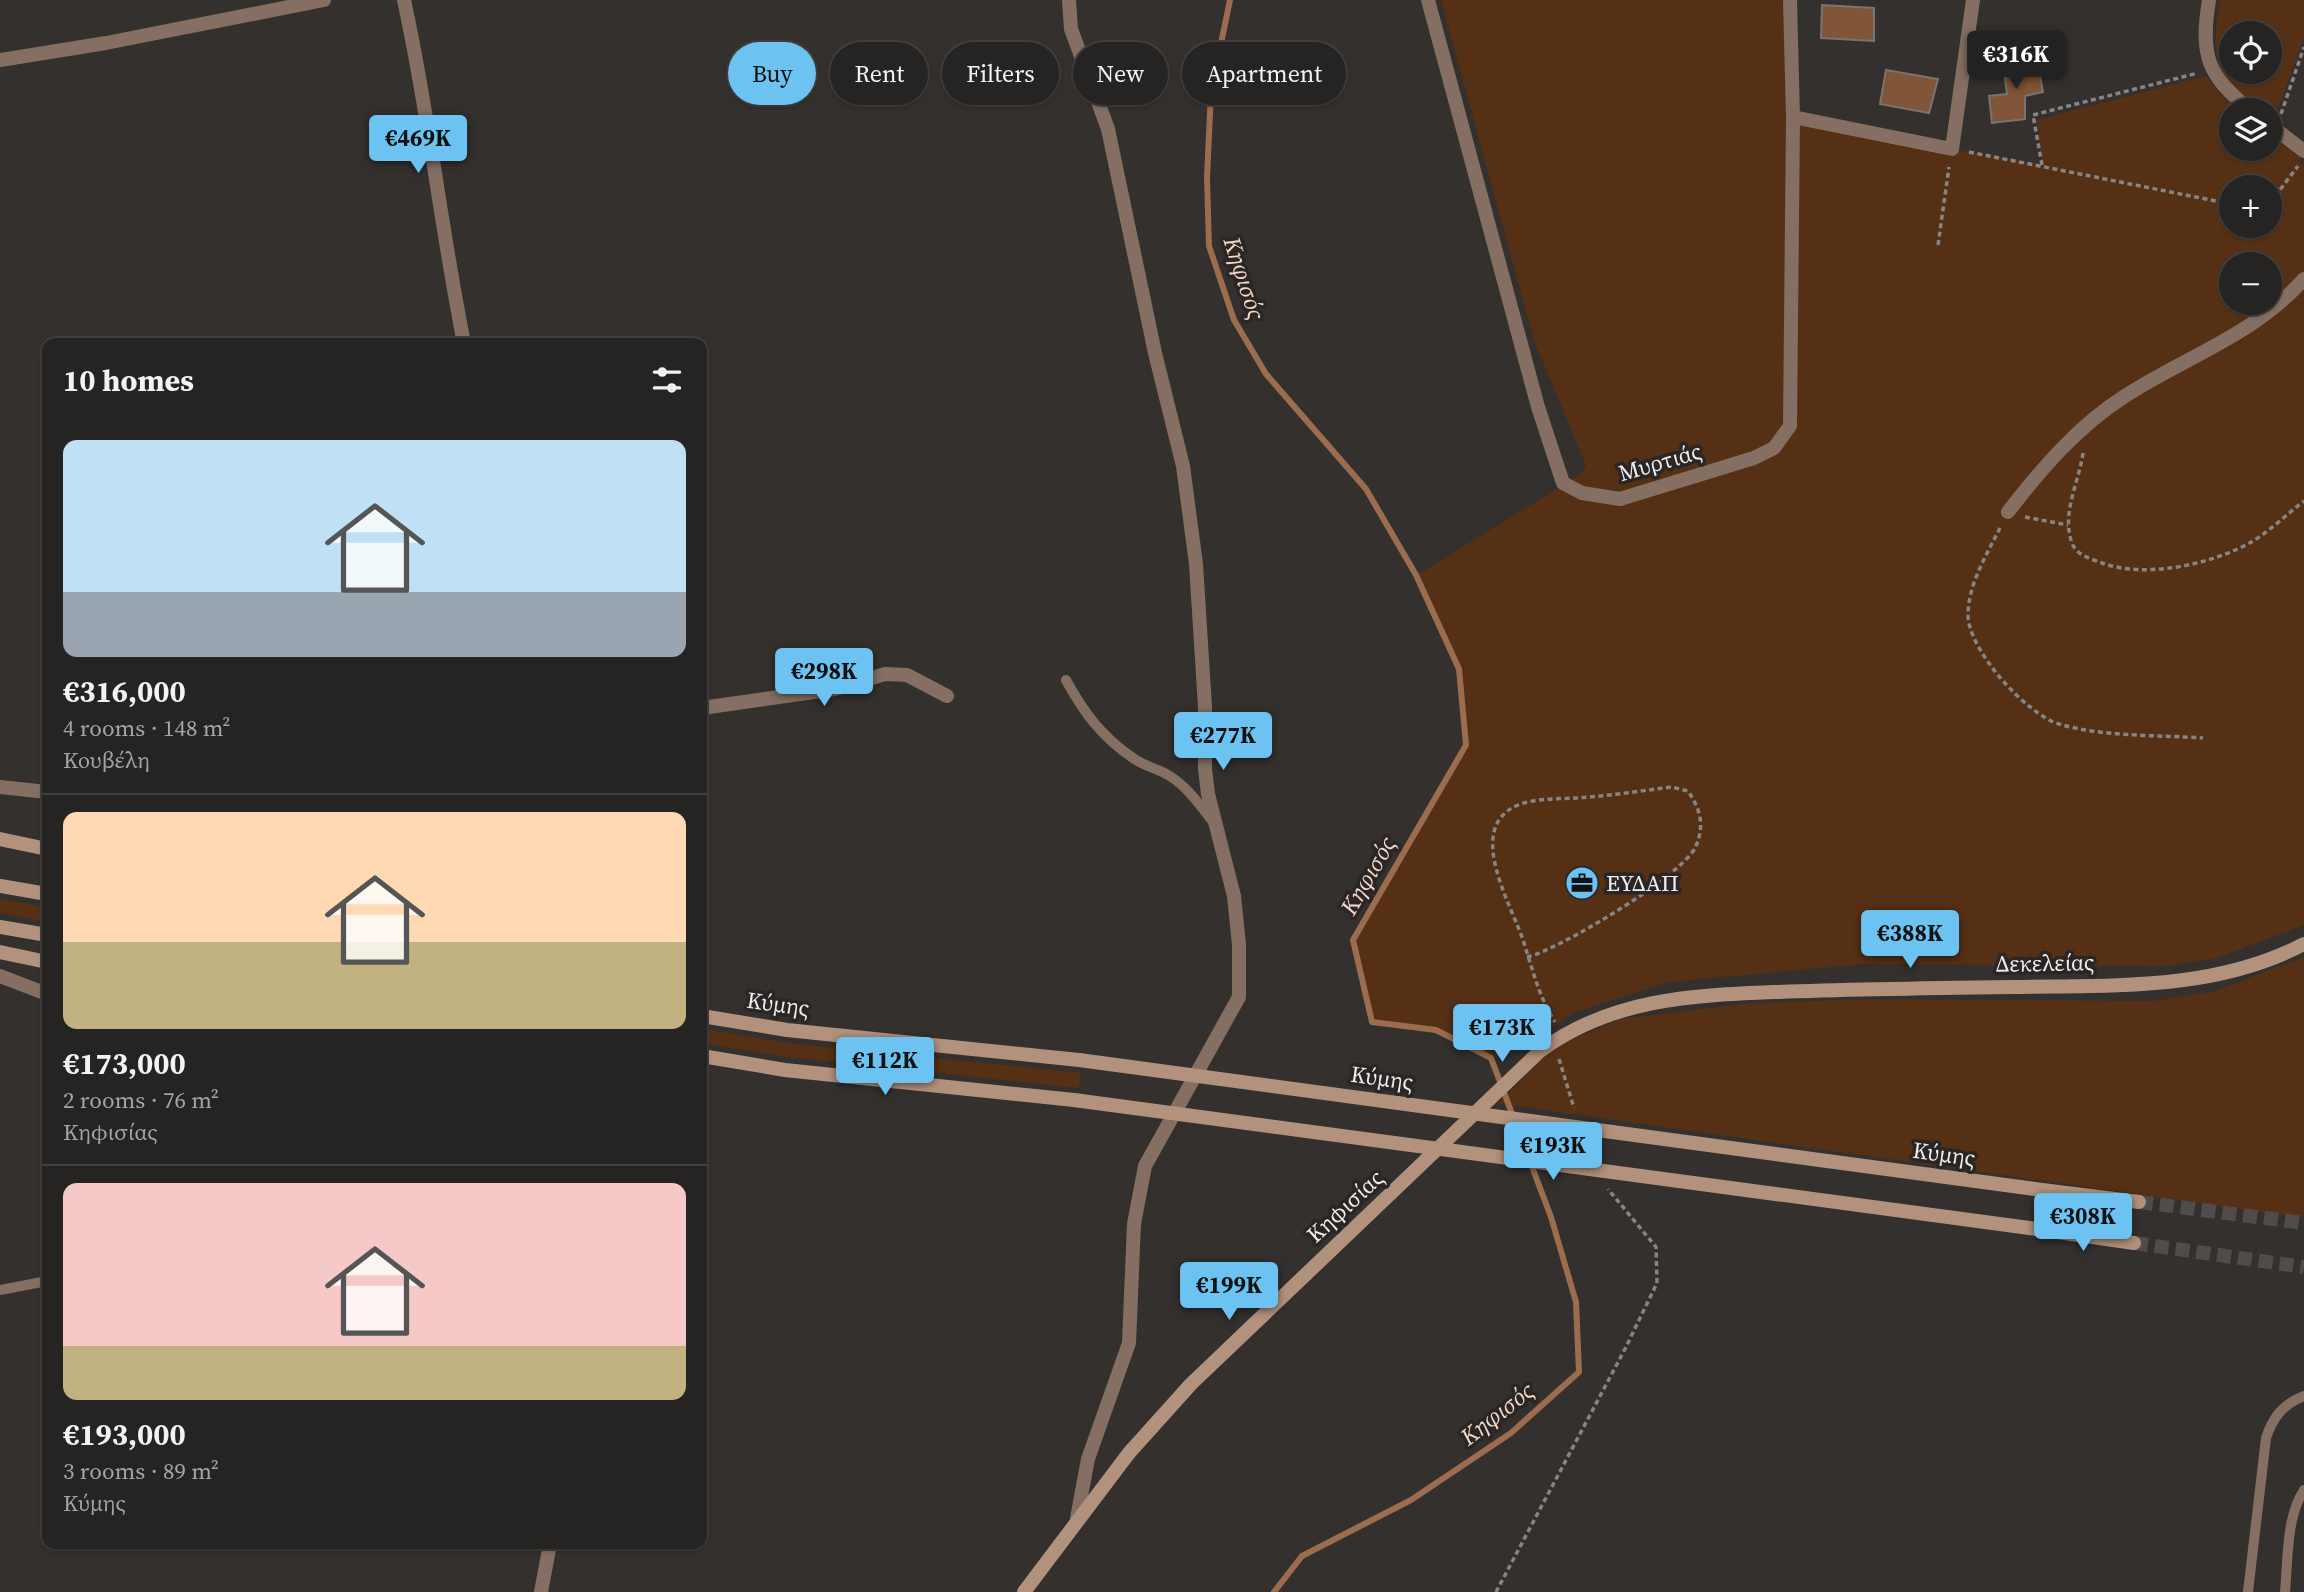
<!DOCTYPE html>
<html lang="en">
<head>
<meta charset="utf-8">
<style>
	body { margin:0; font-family:"Source Serif 4",serif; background:#32302f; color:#f1f3f6; height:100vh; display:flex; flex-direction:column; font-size:26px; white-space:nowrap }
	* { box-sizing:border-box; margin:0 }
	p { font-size:23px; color:#a4a4a5 }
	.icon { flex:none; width:38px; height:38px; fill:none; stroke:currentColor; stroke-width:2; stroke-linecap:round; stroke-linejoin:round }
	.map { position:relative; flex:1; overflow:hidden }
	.side { position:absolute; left:42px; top:338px; width:665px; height:1211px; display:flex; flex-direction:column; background:#262422; border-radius:14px; box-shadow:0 2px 5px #0004,0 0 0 2px #424140 }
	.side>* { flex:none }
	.guide { position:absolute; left:728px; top:42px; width:665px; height:63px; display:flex; gap:14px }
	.controls { position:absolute; left:2219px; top:21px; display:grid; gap:14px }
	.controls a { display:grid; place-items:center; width:63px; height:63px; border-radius:50%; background:#262422; box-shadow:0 2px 5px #0004,0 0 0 2px #424140; font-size:35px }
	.price { position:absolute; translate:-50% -60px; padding:0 16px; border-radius:7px; background:#6cc3f2; color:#111; font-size:23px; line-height:46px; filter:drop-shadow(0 2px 4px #0008) }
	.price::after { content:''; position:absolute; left:50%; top:42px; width:21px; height:16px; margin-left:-10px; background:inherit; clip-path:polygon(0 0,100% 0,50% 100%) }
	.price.selected { background:#222; color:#fff }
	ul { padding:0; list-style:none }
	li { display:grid; align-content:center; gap:14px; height:371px; padding:0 21px }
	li+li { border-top:2px solid #424140 }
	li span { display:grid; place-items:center; height:217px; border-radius:14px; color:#555 }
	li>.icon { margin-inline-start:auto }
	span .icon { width:126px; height:126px; fill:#fffc; stroke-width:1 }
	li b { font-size:30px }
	h2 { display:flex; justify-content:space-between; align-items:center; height:84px; padding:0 21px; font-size:30px }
	.pill { padding:0 24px; border-radius:32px; background:#262422; box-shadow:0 2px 5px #0004,0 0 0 2px #424140; font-size:24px; line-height:63px }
	.pill.selected { background:#6cc3f2; color:#111 }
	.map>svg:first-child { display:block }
	.green { fill:#563015; fill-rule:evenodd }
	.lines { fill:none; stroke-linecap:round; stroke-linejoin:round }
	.stream { stroke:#9b6d4e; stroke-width:6 }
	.building { fill:#815537; stroke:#777472; stroke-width:2 }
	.secondary-tunnel { stroke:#4f4c4b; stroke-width:14; stroke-dasharray:14 7; stroke-linecap:butt }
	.path { stroke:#878584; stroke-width:3.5; stroke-dasharray:5 3.5; stroke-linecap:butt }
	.lane { stroke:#846f62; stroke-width:10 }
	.street { stroke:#846f62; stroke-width:14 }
	.secondary { stroke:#b3927d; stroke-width:14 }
	.secondary-bridge { stroke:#b3927d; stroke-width:14 }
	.labels { text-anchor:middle; stroke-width:7; stroke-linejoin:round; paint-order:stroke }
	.street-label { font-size:23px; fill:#efeeed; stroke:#292625 }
	.poi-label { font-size:23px; fill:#efeeed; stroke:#292625; text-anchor:start }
	.water-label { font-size:24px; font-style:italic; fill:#f4d7c4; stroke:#292625 }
</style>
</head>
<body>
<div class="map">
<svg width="2304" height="1592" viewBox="0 0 2304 1592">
	<rect width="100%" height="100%" fill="#33302e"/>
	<path class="green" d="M 1441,0 L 1788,0 L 1797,123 L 2042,164 L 2037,120 L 2206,76 L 2226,100 L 2240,110 L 2231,110 L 2231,149 L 2270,149 L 2270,132 L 2302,156 L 2298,161 L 2304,166 L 2304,925 L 2217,958 L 2167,966 L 1864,964 L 1669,982 L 1573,1013 L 1531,1042 L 1508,1055 L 1491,1058 L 1436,1030 L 1372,1022 L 1353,940 L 1466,745 L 1459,669 L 1417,575 L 1581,474 L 1586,466 L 1534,340 ZM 2231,187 L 2270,187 L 2270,226 L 2231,226 ZM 2231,264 L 2270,264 L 2270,303 L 2231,303 Z
		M 2220,0 L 2304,0 L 2304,37 L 2275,117 C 2221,78 2207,74 2220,0 ZM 2231,33 L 2270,33 L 2270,72 L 2231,72 Z
		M 0,899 L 47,907 L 47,922 L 0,913 Z
		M 2304,957 L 2304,1218 L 1489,1102 L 1500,1102 L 1545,1056 L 1566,1042 L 1621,1019 L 1742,1004 L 1868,999 L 2154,1001 L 2215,991 Z
		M 702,1029 L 788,1043 L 1081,1073 L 1079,1088 L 787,1057 L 702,1043 Z"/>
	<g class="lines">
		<path class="stream" d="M 1230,0 L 1211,92 L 1207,178 L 1209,246 L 1234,320 L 1266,374 L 1366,489 L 1416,575 L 1459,669 L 1466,745 L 1353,940 L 1372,1022 L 1436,1030 L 1491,1058 L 1551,1217 L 1576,1302 L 1579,1372 L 1511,1433 L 1411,1500 L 1302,1556 L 1274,1592"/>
	</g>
	<path class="building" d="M 1822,5 L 1874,8 L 1874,41 L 1821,38 Z
		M 2037,60 L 2043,92 L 2025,96 L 2025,119 L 1992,123 L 1989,96 L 2007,94 L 2003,62 Z
		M 1886,70 L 1938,79 L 1929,113 L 1880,104 Z"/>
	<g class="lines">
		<path class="secondary-tunnel" d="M 2139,1202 L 2304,1223
			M 2134,1243 L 2304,1267"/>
		<path class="path" d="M 2281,114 L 2304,47
			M 1969,152 L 2231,204
			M 2042,165 L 2033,115 L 2198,73
			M 2270,203 L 2298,166
			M 1938,245 L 1949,167
			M 2083,453 C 2079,482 2061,514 2072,543 C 2076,555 2091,559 2102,563 C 2146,579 2214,564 2253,541 C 2271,530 2287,514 2304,501
			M 2025,517 L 2068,525
			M 2000,528 C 1987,554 1969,583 1968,613 C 1966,648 2027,715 2059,724 C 2102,737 2159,735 2203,738
			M 1527,957 C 1559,950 1685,874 1696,846 C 1705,824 1700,809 1688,791 L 1671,787 C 1640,791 1608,796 1576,798 C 1558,799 1536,798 1518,805 C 1463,828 1513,907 1524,943 C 1533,971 1539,997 1555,1022
			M 1559,1059 L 1574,1108
			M 1496,1592 L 1625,1349 L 1657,1283 L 1656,1247 L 1608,1189"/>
		<path class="lane" d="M 1066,680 C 1084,713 1102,737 1133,758 C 1143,766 1157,768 1168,775 C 1187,786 1200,805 1213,822
			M 0,1290 L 47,1281
			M 2248,1592 L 2266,1438 C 2273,1417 2283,1404 2304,1396
			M 2285,1592 C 2288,1561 2286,1517 2304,1490"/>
		<path class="street" d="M 404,0 C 429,114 441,229 464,343
			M 1069,0 L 1071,29 L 1108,129 L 1155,353 L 1183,466 L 1196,564 L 1205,707 L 1205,769 L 1208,794 L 1234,896 L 1239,945 L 1239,997 L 1145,1166 L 1134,1224 L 1129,1343 L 1088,1459 L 1077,1518
			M 1428,0 L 1538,407 L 1563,483 L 1582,493 L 1620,499 L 1754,458 L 1774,448 L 1790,426 L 1793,117 L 1790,0
			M 2209,0 C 2200,54 2207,77 2251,110
			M 0,60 L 106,43 L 324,0
			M 1793,117 L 1952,149 L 1973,0
			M 2270,125 L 2304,151
			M 2008,512 C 2042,468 2078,426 2125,396 C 2187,356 2254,335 2304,279
			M 702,708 L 835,689 L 885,674 L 907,675 L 947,696
			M 0,787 L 47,792
			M 0,976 L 47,994
			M 541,1592 L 550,1544"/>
		<path class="secondary" d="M 0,839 L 47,849
			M 0,886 L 47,894
			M 0,927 L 47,935
			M 0,952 L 47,962
			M 702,1016 L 787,1030 L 1079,1060
			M 702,1056 L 785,1070 L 1074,1100
			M 2042,1190 L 2139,1202
			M 2037,1229 L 2134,1243
			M 1024,1592 L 1129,1453 L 1191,1384 L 1540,1051 C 1611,999 1691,995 1777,992 C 1856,989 1935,988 2014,987 C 2113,985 2214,991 2304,944"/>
		<path class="secondary-bridge" d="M 1079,1060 L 2042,1190
			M 1074,1100 L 2037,1229"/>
	</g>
	<defs>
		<symbol id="office-disc" viewBox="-11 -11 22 22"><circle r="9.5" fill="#6cc3f2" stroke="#292625"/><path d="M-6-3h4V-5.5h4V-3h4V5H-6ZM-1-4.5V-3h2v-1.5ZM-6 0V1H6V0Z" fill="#111"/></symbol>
	</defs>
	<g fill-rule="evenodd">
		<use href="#office-disc" x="1563" y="864" width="38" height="38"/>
	</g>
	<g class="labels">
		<g class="street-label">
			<text transform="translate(1660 462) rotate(-16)" y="8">Μυρτιάς</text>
			<text transform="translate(2045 963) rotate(-1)" y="8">Δεκελείας</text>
			<text transform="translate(778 1004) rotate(8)" y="8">Κύμης</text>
			<text transform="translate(1382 1078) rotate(8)" y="8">Κύμης</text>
			<text transform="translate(1944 1154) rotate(8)" y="8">Κύμης</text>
			<text transform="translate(1345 1206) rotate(-43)" y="8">Κηφισίας</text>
		</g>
		<g class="poi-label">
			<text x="1606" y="891">ΕΥΔΑΠ</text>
		</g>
		<g class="water-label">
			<text transform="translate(1244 278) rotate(72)" y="8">Κηφισός</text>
			<text transform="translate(1368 876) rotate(-60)" y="8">Κηφισός</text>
			<text transform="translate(1497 1414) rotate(-38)" y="8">Κηφισός</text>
		</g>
	</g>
</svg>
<div class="controls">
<a><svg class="icon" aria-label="locate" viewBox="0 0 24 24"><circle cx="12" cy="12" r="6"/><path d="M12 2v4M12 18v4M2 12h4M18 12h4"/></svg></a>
<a><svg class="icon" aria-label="layers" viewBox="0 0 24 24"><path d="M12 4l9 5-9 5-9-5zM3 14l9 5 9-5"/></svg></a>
<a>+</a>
<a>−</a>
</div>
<b class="price selected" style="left:2016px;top:91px">€316K</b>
<b class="price" style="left:418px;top:175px">€469K</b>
<b class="price" style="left:824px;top:708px">€298K</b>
<b class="price" style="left:1223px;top:772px">€277K</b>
<b class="price" style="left:1910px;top:970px">€388K</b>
<b class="price" style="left:1502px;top:1064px">€173K</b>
<b class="price" style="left:885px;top:1097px">€112K</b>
<b class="price" style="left:1553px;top:1182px">€193K</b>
<b class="price" style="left:2083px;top:1253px">€308K</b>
<b class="price" style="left:1229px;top:1322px">€199K</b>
<div class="guide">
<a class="pill selected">Buy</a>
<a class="pill">Rent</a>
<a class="pill">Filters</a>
<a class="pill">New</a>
<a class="pill">Apartment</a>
</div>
<section class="side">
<h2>10 homes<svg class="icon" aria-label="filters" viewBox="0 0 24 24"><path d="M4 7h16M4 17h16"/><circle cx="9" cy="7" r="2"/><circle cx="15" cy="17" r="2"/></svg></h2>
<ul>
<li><span style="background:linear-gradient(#bfe0f5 70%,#9aa5b1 0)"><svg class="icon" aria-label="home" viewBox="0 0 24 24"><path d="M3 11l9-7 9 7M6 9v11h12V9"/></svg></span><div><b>€316,000</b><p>4 rooms · 148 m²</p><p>Κουβέλη</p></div></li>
<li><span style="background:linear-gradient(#ffd9b3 60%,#c2b280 0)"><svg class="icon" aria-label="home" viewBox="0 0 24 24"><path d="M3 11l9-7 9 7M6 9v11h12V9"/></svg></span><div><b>€173,000</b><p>2 rooms · 76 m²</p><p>Κηφισίας</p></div></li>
<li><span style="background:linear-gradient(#f6c9c9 75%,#c2b280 0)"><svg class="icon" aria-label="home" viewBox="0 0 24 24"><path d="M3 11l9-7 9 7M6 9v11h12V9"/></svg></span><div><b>€193,000</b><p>3 rooms · 89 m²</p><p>Κύμης</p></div></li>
</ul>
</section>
</div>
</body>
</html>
